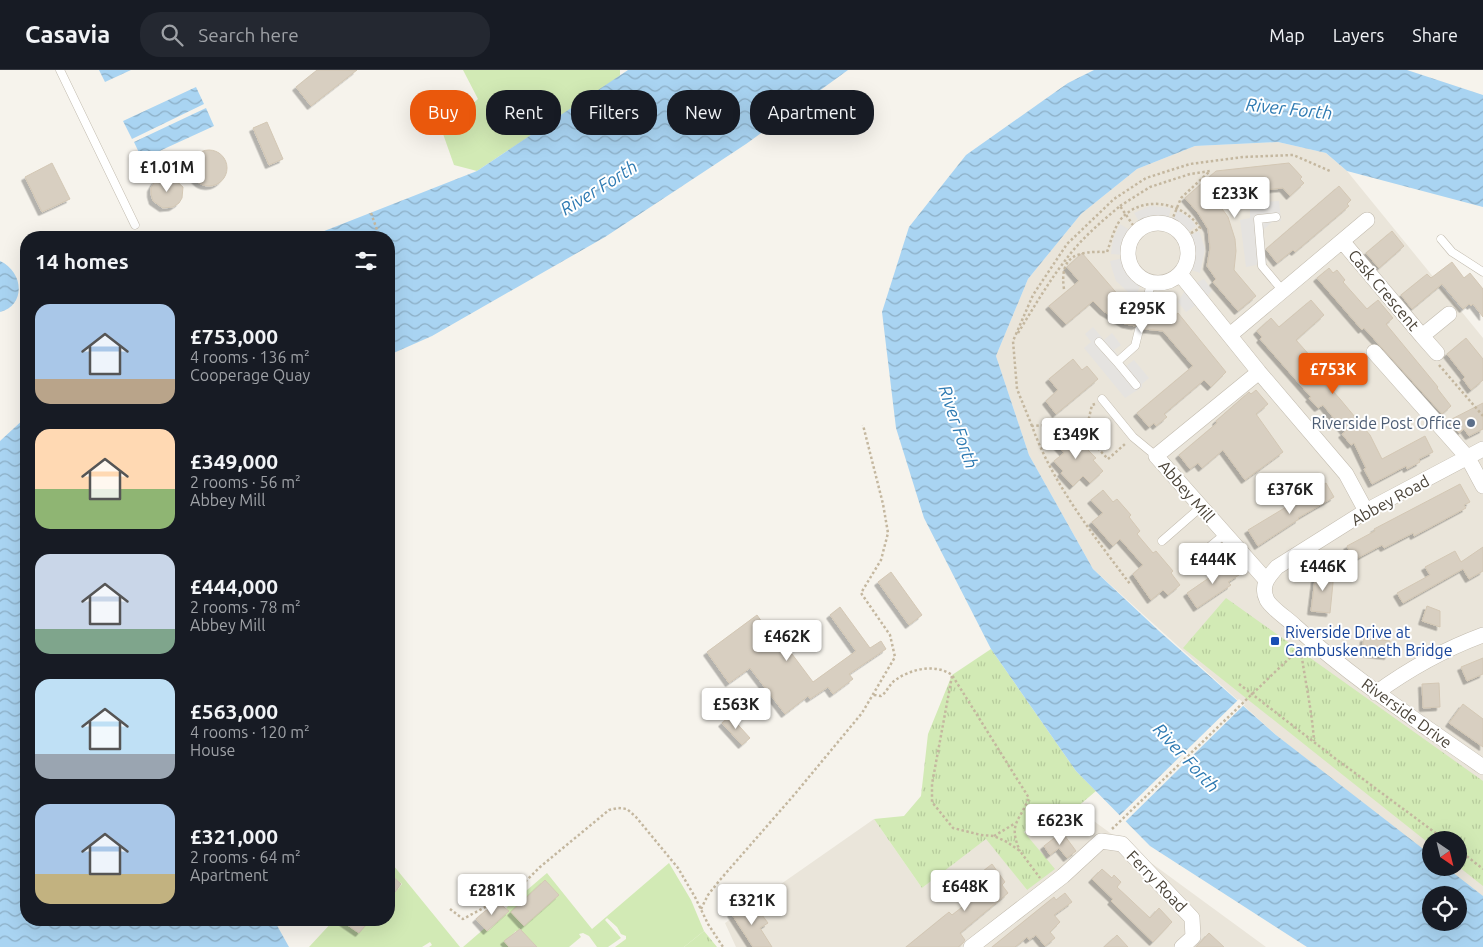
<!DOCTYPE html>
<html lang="en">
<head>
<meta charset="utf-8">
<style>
	body { margin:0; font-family:Ubuntu,sans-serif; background:#242831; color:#f1f3f6; height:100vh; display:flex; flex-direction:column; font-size:19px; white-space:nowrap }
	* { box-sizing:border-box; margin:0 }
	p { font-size:16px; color:#9ea1a6 }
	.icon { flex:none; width:28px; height:28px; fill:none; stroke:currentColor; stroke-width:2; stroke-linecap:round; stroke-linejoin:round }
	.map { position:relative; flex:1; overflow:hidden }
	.sheet { position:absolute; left:20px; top:161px; width:375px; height:695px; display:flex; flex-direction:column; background:#171b24; border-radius:20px; box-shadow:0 5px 20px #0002 }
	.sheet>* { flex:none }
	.guide { position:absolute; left:410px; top:20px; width:475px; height:45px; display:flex; gap:10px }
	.needle { width:32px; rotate:145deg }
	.buttons { position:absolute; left:1422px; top:761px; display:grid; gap:10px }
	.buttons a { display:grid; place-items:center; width:45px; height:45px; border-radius:50%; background:#171b24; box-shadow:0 5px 20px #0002; font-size:25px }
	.price { position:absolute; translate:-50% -42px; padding:0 11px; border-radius:5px; background:#fff; color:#222; font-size:16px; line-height:32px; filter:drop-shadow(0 1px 2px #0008) }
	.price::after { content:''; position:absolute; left:50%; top:30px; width:15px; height:11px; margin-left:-8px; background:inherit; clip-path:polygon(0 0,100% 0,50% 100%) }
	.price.on { background:#ea580c; color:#fff }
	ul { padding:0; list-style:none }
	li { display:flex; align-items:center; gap:15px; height:125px; padding:0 15px }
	li span { display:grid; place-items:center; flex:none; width:140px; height:100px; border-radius:15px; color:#555 }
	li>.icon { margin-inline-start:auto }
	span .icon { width:60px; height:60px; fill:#fffc; stroke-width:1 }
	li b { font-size:21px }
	h2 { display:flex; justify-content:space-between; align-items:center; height:60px; padding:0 15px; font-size:21px }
	.pill { padding:0 18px; border-radius:20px; background:#171b24; box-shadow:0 5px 20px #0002; font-size:18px; line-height:45px }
	.pill.on { background:#ea580c; color:#fff }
	header { display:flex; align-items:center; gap:30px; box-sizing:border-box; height:70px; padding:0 25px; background:#171b24; border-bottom:1px solid #363941 }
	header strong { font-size:24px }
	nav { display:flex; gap:28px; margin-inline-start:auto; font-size:18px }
	.search { width:350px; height:45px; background:#242831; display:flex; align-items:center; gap:12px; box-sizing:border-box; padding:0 18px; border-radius:20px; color:#9ea1a6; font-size:19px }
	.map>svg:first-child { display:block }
	.residential { fill:#eae5da }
	.grass { fill:#d2eab5; fill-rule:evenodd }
	.park { fill:url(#park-tufts) }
	.parking { fill:#e5e3e0 }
	.water { fill:url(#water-waves); fill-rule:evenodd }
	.pier { fill:#f6f3ec }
	.building { fill:#d8cfc1; stroke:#d3c7b4; filter:url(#shadow) }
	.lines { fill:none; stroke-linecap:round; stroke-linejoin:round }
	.lane-casing { stroke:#c2bbae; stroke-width:9 }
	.street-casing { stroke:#c2bbae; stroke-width:16 }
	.path { stroke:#c4b79f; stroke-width:2.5; stroke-dasharray:2.5 2.5; stroke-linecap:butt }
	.lane { stroke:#fff; stroke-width:8 }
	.street { stroke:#fff; stroke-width:15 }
	.service-dot { fill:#5c6f8a; stroke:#fff; stroke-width:2 }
	.transit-dot { fill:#1a4fb4; stroke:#fff; stroke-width:2 }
	.labels { text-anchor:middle; stroke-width:4; stroke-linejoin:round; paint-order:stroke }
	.street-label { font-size:16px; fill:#4b4439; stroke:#fff }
	.service-label { font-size:16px; fill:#4e5e75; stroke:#fff; text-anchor:end }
	.transit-label { font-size:16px; fill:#164399; stroke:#fff; text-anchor:start }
	.water-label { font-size:18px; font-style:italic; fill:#2e7ab2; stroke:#fff }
</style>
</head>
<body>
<header>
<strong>Casavia</strong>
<div class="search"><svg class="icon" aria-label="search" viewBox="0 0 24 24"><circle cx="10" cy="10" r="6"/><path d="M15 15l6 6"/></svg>Search here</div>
<nav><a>Map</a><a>Layers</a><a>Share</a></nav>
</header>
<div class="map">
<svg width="1483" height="877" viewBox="0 0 1483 877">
	<defs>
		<pattern id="park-tufts" width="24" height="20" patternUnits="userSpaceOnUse" patternTransform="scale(1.25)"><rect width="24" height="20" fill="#d2eab5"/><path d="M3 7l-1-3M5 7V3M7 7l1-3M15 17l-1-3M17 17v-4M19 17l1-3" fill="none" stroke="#b6ca9c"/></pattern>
		<pattern id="water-waves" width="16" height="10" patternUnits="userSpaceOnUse" patternTransform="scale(1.25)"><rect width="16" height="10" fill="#a9d4f2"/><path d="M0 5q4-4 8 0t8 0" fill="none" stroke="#8caec5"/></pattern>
		<filter id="shadow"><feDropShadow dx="-3.5" dy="3.5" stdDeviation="0" flood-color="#0004"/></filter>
	</defs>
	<rect width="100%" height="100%" fill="#f6f3ec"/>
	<path class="residential" d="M 1278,72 L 1326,83 L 1347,101 L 1483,268 L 1483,827 L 1445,798 L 1459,798 L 1459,770 L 1431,770 L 1431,787 L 1276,665 L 1093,499 L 1029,385 L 996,286 L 1028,209 L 1081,144 L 1137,99 L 1195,76 Z
		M 1076,738 L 1266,877 L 736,877 L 725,853 L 874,749 L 922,818 L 986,768 L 1027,820 L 1024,763 L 1048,742 L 1056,751 Z"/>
	<path class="grass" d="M 463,0 L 620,0 L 620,6 L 477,101 L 454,95 L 442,61 L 478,29 Z
		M 389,790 L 460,877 L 429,877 L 432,875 L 430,872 L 422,877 L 309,877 L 334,850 L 349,850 L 346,854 L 359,863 L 367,853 L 363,850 L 389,850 L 389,817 L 395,822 L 397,820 L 389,813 L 389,809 L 390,807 L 398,819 L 402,814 L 391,805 L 389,806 Z
		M 669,793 L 691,830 L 704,861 L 684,877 L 615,877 L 626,869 L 626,866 L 621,864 L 617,857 L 607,848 L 605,850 L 621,868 L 608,877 L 597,877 L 589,866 L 583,863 L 579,864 L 581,867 L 569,877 L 537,877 L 521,861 L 516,861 L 505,871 L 512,877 L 463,877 L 485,858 L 488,861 L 509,841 L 506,838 L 547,803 L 592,859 ZM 545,810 L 558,825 L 524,856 L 511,842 Z"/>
	<path class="park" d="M 1226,528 L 1483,711 L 1483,816 L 1459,797 L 1459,770 L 1431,770 L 1431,775 L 1183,578 Z
		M 991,579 L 1076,701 L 1096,721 L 1076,738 L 1056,752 L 1048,742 L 1024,762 L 1055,799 L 1027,820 L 986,769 L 922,818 L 874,749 L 904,746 L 921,726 L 928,664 L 952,605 Z
		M 704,861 L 717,877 L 684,877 Z"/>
	<path class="parking" d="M 1279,131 L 1281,151 L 1272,152 L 1263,160 L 1267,193 L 1246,197 L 1240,150 L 1250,148 L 1250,133 Z
		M 1150,136 L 1171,138 L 1168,150 L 1149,149 L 1140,153 L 1134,143 Z
		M 1177,140 L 1191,149 L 1196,156 L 1187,163 L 1173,151 Z
		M 1120,154 L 1131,161 L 1126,168 L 1123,185 L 1111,184 L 1113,169 Z
		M 1199,161 L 1205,179 L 1200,203 L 1189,199 L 1193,182 L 1189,166 Z
		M 1123,188 L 1128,202 L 1141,214 L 1136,225 L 1128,222 L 1116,211 L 1112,199 L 1110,191 Z
		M 1204,209 L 1212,220 L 1205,229 L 1186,242 L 1178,232 L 1184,222 L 1192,215 Z
		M 1093,257 L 1104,270 L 1112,263 L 1121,275 L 1114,280 L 1126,296 L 1134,290 L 1149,308 L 1142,314 L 1142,317 L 1125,328 L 1084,278 L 1091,272 L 1085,264 Z"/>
	<path class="water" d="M 99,0 L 131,0 L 105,12 Z
		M 628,0 L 848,0 L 746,74 L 605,167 L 432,266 L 389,285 L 389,168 L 309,167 L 477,101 Z
		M 1094,0 L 1407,0 L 1483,25 L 1483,137 L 1347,101 L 1326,83 L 1278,72 L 1195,76 L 1137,99 L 1081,144 L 1028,209 L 996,286 L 1029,385 L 1093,499 L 1159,561 L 1276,665 L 1431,785 L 1431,798 L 1447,798 L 1483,826 L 1483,877 L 1307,877 L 1150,776 L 1076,701 L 991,579 L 924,448 L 896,358 L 882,242 L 909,157 L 966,85 L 1068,13 ZM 1431,825 L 1459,825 L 1459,852 L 1431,852 Z
		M 196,17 L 204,34 L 132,69 L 123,51 Z
		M 206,38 L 214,56 L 142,89 L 134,72 Z
		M 0,191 C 24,202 26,235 0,242 Z
		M 26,347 L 26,850 L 274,850 L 289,877 L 0,877 L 0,371 Z"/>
	<path class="pier" d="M 1239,629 L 1245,634 L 1124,753 L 1118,747 Z"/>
	<path class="building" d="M 317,0 L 357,0 L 311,36 L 296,17 Z
		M 267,52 L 283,89 L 269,95 L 253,58 Z
		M191 98a18 18 0 1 1 36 0a18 18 0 1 1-36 0Z
		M 52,93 L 70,129 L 42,142 L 25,107 Z
		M 1289,93 L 1302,107 L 1300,109 L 1304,113 L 1290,126 L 1283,118 L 1227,124 L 1217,132 L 1228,147 L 1235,169 L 1236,181 L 1234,200 L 1256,226 L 1238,241 L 1213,212 L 1216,209 L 1207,196 L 1210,178 L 1208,159 L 1198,143 L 1185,128 L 1216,101 Z
		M 161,108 L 173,108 L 183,117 L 182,128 L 179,133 L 173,137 L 163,138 L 153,131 L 151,124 L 151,118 L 155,111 Z
		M 1339,116 L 1351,130 L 1347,134 L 1349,136 L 1295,182 L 1293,180 L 1277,193 L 1266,179 Z
		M 1392,161 L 1404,176 L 1379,198 L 1366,183 Z
		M 1082,183 L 1120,227 L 1132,233 L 1141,235 L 1144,239 L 1162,235 L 1169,245 L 1172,242 L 1174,246 L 1178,243 L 1226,302 L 1211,317 L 1204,310 L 1164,344 L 1167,347 L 1156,356 L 1154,353 L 1149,357 L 1137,343 L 1193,296 L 1163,261 L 1144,259 L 1140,254 L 1135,256 L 1125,254 L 1103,241 L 1093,231 L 1066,254 L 1049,236 L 1079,211 L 1067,197 Z
		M 1452,192 L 1464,208 L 1470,203 L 1483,219 L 1483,247 L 1473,234 L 1471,236 L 1469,234 L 1463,239 L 1442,214 L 1412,239 L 1401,225 L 1427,204 L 1431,208 Z
		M 1329,198 L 1333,203 L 1337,200 L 1345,210 L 1343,212 L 1367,239 L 1378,230 L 1393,248 L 1386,254 L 1438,317 L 1437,318 L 1451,336 L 1442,344 L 1364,258 L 1362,260 L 1317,208 Z
		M 1311,230 L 1324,245 L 1296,270 L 1313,289 L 1308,293 L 1340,329 L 1370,365 L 1382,389 L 1425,366 L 1433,382 L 1419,389 L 1420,392 L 1407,399 L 1406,396 L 1372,414 L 1364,399 L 1366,398 L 1354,373 L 1351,375 L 1342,364 L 1345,362 L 1323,335 L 1318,338 L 1309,328 L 1311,327 L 1260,269 L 1262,267 L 1257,261 L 1271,248 L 1279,257 Z
		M 1466,268 L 1483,289 L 1483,310 L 1471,320 L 1463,309 L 1465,307 L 1447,284 Z
		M 1073,289 L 1082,300 L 1087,296 L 1098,309 L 1056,344 L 1046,331 L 1058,320 L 1049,309 Z
		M 1256,320 L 1268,334 L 1256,344 L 1283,382 L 1245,410 L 1223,380 L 1202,398 L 1198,393 L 1190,399 L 1179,385 L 1217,353 L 1216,351 L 1240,330 L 1249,322 L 1251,324 Z
		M 1483,333 L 1483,359 L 1469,366 L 1464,359 L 1459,363 L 1448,351 Z
		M 1065,360 L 1075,371 L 1077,369 L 1096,388 L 1093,390 L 1103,401 L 1090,413 L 1083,406 L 1073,416 L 1061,403 L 1063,401 L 1054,391 L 1064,383 L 1053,371 Z
		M 1326,413 L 1334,427 L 1298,448 L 1299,449 L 1258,476 L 1248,460 Z
		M 1460,414 L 1470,432 L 1464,435 L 1466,438 L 1414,466 L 1413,463 L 1384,478 L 1382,475 L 1354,490 L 1347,476 L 1375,461 L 1374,459 Z
		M 1103,420 L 1113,432 L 1117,429 L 1131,445 L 1129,447 L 1140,461 L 1137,464 L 1153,483 L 1156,481 L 1173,501 L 1171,503 L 1180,515 L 1168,525 L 1163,520 L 1151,530 L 1133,504 L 1143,495 L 1120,469 L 1113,476 L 1092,452 L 1103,443 L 1091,430 Z
		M 1483,477 L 1483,501 L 1469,509 L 1463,499 L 1403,533 L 1397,523 L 1430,505 L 1425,497 L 1455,481 L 1461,492 Z
		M 1228,490 L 1239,505 L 1228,512 L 1231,515 L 1197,538 L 1187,523 L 1219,501 L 1217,497 Z
		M 1316,501 L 1334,503 L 1330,543 L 1311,541 Z
		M 891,502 L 922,545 L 909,555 L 878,512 Z
		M 1427,536 L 1440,541 L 1440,557 L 1422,551 Z
		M 840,537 L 870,578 L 881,571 L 886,579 L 849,604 L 853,609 L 833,624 L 828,617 L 810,629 L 808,626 L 785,644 L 750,598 L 729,613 L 707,582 L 757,545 L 787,587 L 792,584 L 813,612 L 856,581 L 830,545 Z
		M 1364,568 L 1390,571 L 1388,586 L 1362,583 Z
		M 1483,588 L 1483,604 L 1467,611 L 1461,597 Z
		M 1439,613 L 1440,637 L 1423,638 L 1422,614 Z
		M 1463,634 L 1483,649 L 1483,677 L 1449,653 Z
		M 730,646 L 750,668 L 742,675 L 722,653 Z
		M 1062,762 L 1076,781 L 1067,788 L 1059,778 L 1050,785 L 1044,776 Z
		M 992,794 L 1005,812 L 1002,815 L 1008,823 L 960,863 L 965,870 L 963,873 L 958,877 L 906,877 L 949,842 L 952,845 L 970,831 L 964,825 L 977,815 L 973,809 Z
		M 1102,799 L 1112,808 L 1114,805 L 1121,812 L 1117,817 L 1150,848 L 1159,838 L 1172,852 L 1153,872 L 1111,831 L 1113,829 L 1092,809 Z
		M 389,803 L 401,814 L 395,822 L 389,817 Z
		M 545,810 L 559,825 L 524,856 L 511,842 Z
		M 1065,823 L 1072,832 L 1054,845 L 1060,852 L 1050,862 L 1055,868 L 1045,876 L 1036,865 L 1029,870 L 1027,867 L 1015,877 L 992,877 L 1054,827 L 1056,830 Z
		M 500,834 L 509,841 L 487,861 L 476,849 L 485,841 Z
		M 745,834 L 752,844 L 756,841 L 759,847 L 762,845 L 768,853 L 760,858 L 772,877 L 753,877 L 731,843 Z
		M 340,850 L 370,850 L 359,863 Z
		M 520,859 L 537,877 L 509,877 L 504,871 Z
		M 1209,863 L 1224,877 L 1196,877 Z
		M 1117,865 L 1128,877 L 1104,877 Z"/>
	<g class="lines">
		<defs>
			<path id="lane" d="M 60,0 L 135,155
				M 1276,147 L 1258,149 L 1262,196 L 1283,221
				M 1441,169 L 1452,182 L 1483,202
				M 1146,234 L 1151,213
				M 1099,272 L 1117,292 L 1135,276 L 1139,260
				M 1117,292 L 1136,315
				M 1102,329 L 1133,367 L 1156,386
				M 1162,471 L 1201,437
				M 1185,497 L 1225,464"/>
			<path id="street" d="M1128 183a30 30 0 1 1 60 0a30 30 0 1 1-60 0Z
				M 1342,171 L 1422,266 L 1449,244
				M 1180,204 L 1259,302 L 1346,404 L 1366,441
				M 1230,265 L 1367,150
				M 1422,266 L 1437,283
				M 1374,282 L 1468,388 L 1483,416
				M 1259,302 L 1156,386 L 1266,510
				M 1483,379 L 1366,441 L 1277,497 C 1268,507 1260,516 1267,530 C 1271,538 1288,549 1295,556 C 1353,609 1419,652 1483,697
				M 1376,623 C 1409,599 1445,579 1483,565
				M 971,877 L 1063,806 L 1101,771 L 1122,774 L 1192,848 L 1193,867 L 1182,877"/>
		</defs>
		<use href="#lane" class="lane-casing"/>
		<use href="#street" class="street-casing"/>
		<path class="path" d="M 1120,136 L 1150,117 L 1190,104 L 1210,101 L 1181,128 L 1170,155
			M 371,143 L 380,168
			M 1064,219 C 1059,185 1078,181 1107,182 C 1111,171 1114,158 1121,149 C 1143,124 1183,132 1200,158 L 1184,167
			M 1018,263 C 1034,237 1049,211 1067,188 C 1082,168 1101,152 1120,136 L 1137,161
			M 1439,295 L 1483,346
			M 1095,334 L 1092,335 L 1088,352 L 1032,356 C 1052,413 1094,466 1130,514
			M 1088,352 L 1088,368 L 1108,389 L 1125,374
			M 1032,356 L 1017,319 L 1013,271 L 1033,225 L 1067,174 L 1114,129 L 1146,108 L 1190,94 L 1243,87 L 1293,85 L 1330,101
			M 1301,581 C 1305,611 1312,641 1314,671
			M 952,606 L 932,714 L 932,732 L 953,758 L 981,765 L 994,766 L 1007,772 L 1020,781 L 1040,808
			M 1239,614 L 1332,686 L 1445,770
			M 874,625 L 881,626 C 887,622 889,615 894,611 C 910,599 935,593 952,605 L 1029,728 C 1019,752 1008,754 1020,781
			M 1112,759 L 1301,577
			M 994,766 L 1014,754
			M 1459,780 L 1483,799
			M 450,839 L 463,849 L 491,834 L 510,827 L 540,797 L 609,740 L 618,738 L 627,739 L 636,747 L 678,798 L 695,827 L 708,854 L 723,877
			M 701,839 L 708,825 L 719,811 L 794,725 L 862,643 L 895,587 L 890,565 L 861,523 L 881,490 L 888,463 L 883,434 L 863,355"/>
		<use href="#lane" class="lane"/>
		<use href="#street" class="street"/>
	</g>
	<circle class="service-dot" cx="1471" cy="353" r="5"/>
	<rect class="transit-dot" x="1270" y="566" width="10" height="10" rx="2.5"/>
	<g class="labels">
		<g class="street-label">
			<text transform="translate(1384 220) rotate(50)" y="6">Cask Crescent</text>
			<text transform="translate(1187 421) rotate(49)" y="6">Abbey Mill</text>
			<text transform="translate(1390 430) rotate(-29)" y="6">Abbey Road</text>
			<text transform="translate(1407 643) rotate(36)" y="6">Riverside Drive</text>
			<text transform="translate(1157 811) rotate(46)" y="6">Ferry Road</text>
		</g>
		<g class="service-label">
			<text x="1461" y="359">Riverside Post Office</text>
		</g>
		<g class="transit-label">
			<text x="1285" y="568">Riverside Drive at<tspan x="1285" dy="18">Cambuskenneth Bridge</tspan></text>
		</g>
		<g class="water-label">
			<text transform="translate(1289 39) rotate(6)" y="6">River Forth</text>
			<text transform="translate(599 118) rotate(-32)" y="6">River Forth</text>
			<text transform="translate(958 357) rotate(71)" y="6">River Forth</text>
			<text transform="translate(1186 688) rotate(47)" y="6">River Forth</text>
		</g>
	</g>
</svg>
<div class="buttons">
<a><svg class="needle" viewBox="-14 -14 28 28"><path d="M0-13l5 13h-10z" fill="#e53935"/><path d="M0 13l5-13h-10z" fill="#9ea1a6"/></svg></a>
<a><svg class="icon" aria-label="locate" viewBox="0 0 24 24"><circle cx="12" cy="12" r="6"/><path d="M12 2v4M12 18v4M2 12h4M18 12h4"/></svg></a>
</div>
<b class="price" style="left:167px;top:123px">£1.01M</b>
<b class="price" style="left:1235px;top:149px">£233K</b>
<b class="price" style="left:1142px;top:264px">£295K</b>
<b class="price on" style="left:1333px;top:325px">£753K</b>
<b class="price" style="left:1076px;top:390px">£349K</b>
<b class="price" style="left:1290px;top:445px">£376K</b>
<b class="price" style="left:1213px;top:515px">£444K</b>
<b class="price" style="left:1323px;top:522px">£446K</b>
<b class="price" style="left:787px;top:592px">£462K</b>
<b class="price" style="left:736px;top:660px">£563K</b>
<b class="price" style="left:1060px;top:776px">£623K</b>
<b class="price" style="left:965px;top:842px">£648K</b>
<b class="price" style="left:492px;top:846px">£281K</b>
<b class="price" style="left:752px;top:856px">£321K</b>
<div class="guide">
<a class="pill on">Buy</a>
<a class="pill">Rent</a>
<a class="pill">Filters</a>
<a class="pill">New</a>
<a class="pill">Apartment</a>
</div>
<section class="sheet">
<h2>14 homes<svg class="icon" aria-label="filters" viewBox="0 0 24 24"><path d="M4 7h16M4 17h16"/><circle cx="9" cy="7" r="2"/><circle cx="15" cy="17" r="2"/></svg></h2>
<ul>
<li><span style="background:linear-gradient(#a9c7e8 75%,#b9a48a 0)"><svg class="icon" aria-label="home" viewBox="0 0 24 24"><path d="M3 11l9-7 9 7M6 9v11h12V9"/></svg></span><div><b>£753,000</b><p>4 rooms · 136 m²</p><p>Cooperage Quay</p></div></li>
<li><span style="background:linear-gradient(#ffd9b3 60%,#8fb573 0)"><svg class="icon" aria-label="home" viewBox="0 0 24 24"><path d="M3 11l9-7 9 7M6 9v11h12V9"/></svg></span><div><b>£349,000</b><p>2 rooms · 56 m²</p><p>Abbey Mill</p></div></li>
<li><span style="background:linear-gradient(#c9d6e8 75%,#7fa58c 0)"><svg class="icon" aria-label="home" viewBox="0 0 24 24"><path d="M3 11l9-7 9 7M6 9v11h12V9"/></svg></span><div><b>£444,000</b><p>2 rooms · 78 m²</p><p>Abbey Mill</p></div></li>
<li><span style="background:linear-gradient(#bfe0f5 75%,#9aa5b1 0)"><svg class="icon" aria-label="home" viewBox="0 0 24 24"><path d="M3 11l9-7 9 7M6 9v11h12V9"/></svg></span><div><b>£563,000</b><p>4 rooms · 120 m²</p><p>House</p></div></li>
<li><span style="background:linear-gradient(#a9c7e8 70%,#c2b280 0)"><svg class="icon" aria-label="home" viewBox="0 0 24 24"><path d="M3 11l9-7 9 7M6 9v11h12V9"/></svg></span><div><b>£321,000</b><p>2 rooms · 64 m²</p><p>Apartment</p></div></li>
</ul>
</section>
</div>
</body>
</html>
